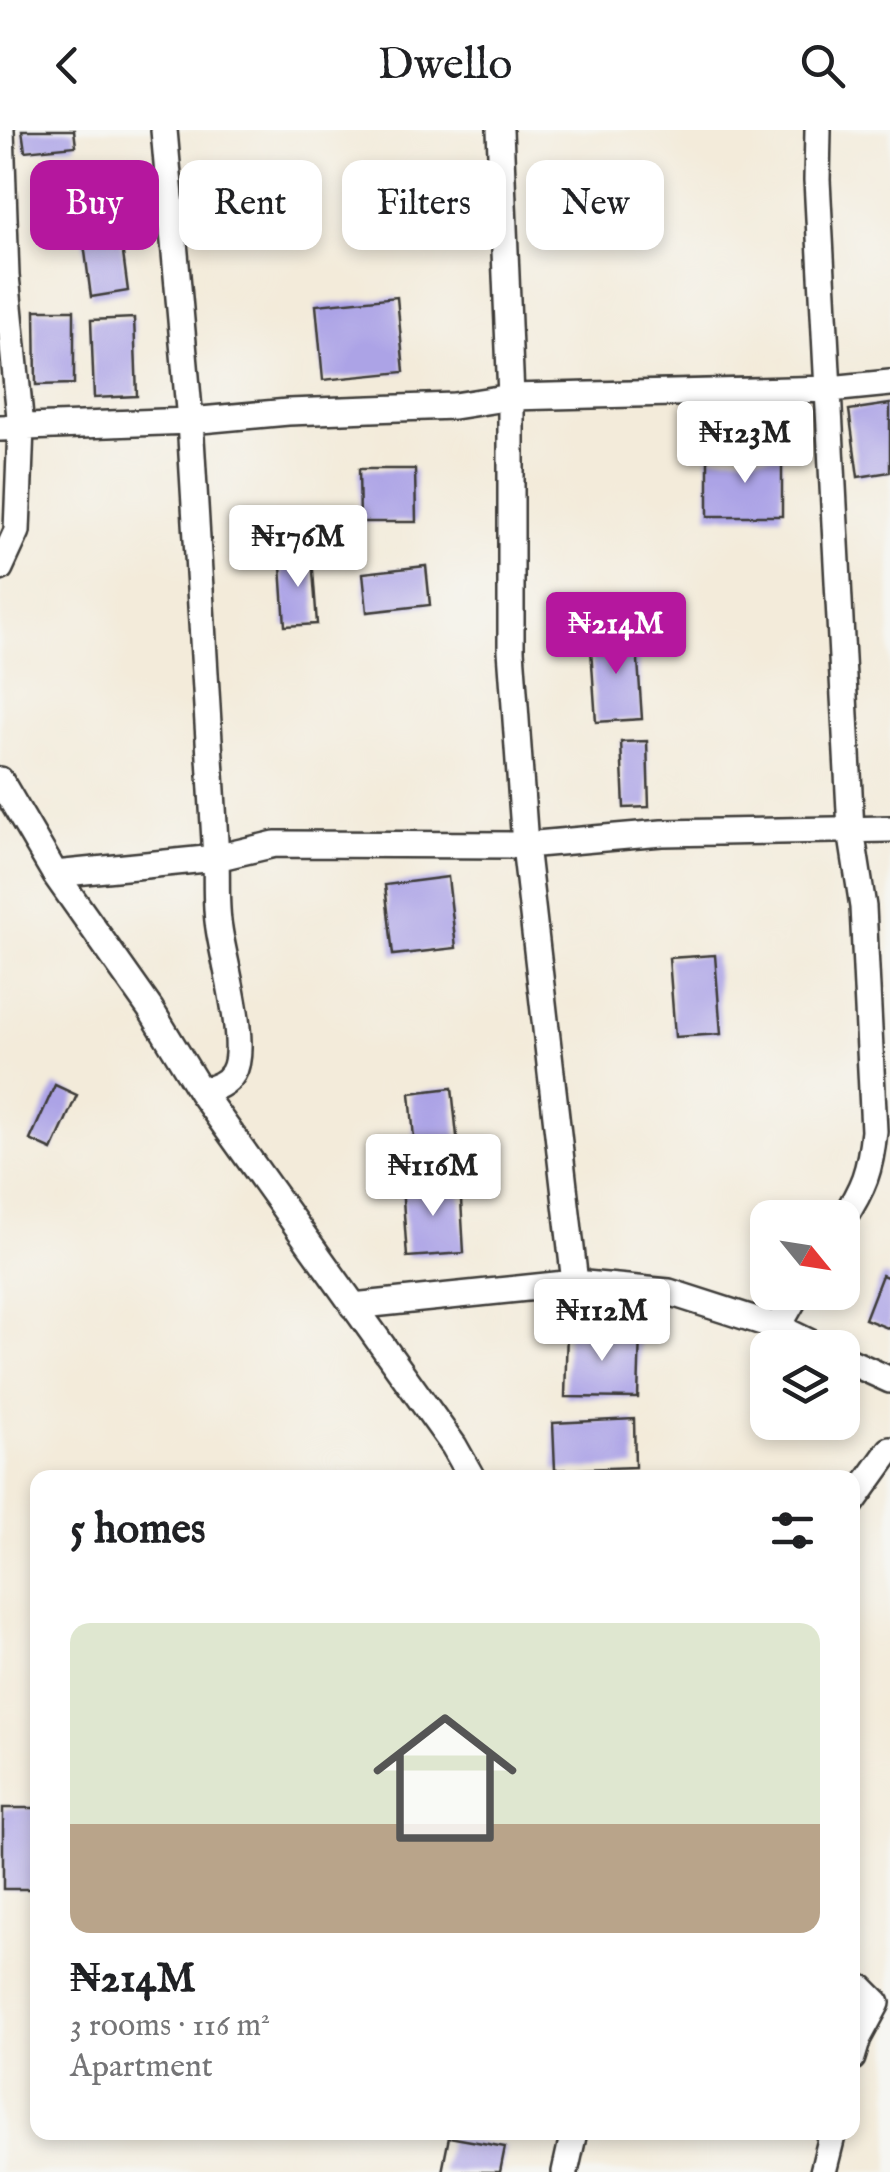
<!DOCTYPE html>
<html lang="en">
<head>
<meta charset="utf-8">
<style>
	body { margin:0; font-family:"IM FELL English",serif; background:#f6f6f6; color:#202124; height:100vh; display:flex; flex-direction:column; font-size:38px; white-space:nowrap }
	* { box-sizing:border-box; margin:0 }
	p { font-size:32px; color:#757577 }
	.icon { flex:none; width:55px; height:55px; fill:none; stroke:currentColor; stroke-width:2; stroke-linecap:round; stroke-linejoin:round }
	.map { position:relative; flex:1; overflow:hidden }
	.side { position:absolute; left:30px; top:1340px; width:830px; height:670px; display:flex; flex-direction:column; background:#fff; border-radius:20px; box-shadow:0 5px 15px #0003 }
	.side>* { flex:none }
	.banner { position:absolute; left:30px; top:30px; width:830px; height:90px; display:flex; gap:20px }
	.needle { width:65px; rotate:120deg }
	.fabs { position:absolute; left:750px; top:1070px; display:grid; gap:20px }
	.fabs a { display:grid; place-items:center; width:110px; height:110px; border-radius:20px; background:#fff; box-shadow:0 5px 15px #0003; font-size:50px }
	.price { position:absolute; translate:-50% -85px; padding:0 22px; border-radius:10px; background:#fff; color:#222; font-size:32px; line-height:65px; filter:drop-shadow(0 2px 5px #0008) }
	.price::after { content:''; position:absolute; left:50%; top:60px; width:30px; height:22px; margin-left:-15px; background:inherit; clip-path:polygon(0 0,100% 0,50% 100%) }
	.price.on { background:#b5179e; color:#fff }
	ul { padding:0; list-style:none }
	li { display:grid; align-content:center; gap:20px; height:530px; padding:0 40px }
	li span { display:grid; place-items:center; height:310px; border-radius:20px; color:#555 }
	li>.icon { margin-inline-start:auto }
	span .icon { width:180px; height:180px; fill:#fffc; stroke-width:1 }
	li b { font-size:42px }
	h2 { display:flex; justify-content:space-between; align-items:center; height:120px; padding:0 40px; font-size:42px }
	.chip { padding:0 35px; border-radius:20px; background:#fff; box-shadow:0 5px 15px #0003; font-size:35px; line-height:90px }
	.chip.on { background:#b5179e; color:#fff }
	header { display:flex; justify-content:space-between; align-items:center; height:130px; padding:0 40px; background:#fff; font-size:45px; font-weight:600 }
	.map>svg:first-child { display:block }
	.building { fill:#aca3e6 }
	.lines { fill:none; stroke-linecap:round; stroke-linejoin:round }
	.minor-casing { stroke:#3c3b38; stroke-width:30 }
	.minor { stroke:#fff; stroke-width:25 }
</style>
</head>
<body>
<header><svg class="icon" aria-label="back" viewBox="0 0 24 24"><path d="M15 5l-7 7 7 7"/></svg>Dwello<svg class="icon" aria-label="search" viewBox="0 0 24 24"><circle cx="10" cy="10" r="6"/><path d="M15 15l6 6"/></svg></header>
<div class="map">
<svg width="890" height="2042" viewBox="0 0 890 2042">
	<rect width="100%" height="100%" fill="#f6f6f2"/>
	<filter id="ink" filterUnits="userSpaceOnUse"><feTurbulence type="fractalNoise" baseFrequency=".01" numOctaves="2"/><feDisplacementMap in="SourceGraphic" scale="20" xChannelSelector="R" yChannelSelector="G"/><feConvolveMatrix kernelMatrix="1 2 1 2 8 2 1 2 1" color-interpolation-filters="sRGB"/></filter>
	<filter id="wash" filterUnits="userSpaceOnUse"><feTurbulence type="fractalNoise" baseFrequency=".0048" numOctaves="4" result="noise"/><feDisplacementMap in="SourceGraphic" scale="40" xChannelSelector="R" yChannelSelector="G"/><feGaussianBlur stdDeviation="2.25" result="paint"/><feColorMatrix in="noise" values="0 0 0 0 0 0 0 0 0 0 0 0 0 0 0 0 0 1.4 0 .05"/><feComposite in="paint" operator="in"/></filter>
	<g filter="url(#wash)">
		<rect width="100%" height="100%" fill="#f3ebda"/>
		<g id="blocks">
			<path class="building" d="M 22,0 L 74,0 L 76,16 L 25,21 Z
				M 118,86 L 128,161 L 91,167 L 81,91 Z
				M 397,167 L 404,242 L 323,250 L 316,175 Z
				M 35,180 L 74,180 L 74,254 L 36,255 Z
				M 134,188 L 137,266 L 94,268 L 91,190 Z
				M 890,274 L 890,342 L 858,347 L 849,280 Z
				M 782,326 L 782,386 L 708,386 L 708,327 Z
				M 359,339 L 415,339 L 416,392 L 360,392 Z
				M 280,421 L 312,427 L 317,494 L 285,496 Z
				M 426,436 L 430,475 L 367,482 L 363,443 Z
				M 636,501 L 642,589 L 596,592 L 590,505 Z
				M 647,611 L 649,677 L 624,678 L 621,612 Z
				M 448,747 L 456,818 L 393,825 L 385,755 Z
				M 715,825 L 721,904 L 675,907 L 669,828 Z
				M 55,955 L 77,965 L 52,1020 L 30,1010 Z
				M 452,958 L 458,1016 L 415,1020 L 410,963 Z
				M 460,1052 L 464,1123 L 407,1127 L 402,1055 Z
				M 882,1145 L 890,1148 L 890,1199 L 865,1189 Z
				M 567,1200 L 640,1202 L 638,1268 L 565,1267 Z
				M 634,1289 L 635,1337 L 555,1340 L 553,1293 Z
				M 3,1678 L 38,1678 L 38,1759 L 3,1759 Z
				M 449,2007 L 505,2017 L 500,2042 L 442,2042 Z"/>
		</g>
	</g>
	<g filter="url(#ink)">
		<use href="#blocks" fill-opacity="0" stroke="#3c3b38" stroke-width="2.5"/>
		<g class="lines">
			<defs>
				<path id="minor" d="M 164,0 L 190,291 L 216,728 C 217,751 215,775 219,798 C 223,829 249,917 233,943 C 226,955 213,958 201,962
					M 500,0 L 511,267 L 511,520 L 525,715 L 575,1153
					M 818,0 L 817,50 L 851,700 L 863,777 L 874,1001 C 870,1041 864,1057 842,1091
					M 0,298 L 190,291 L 288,282 L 454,276 L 511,267 L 830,259 L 890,253
					M 0,438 L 17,401 L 21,297 L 6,146 L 1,0
					M 0,650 L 55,744 L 151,880 L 201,962 L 454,1316 L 472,1348
					M 55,744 L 216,728 L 275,714 L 525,715 L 662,703 L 890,699
					M 353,1176 L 575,1153 L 669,1162 L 778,1197 L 821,1218
					M 778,1197 L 798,1162
					M 842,1228 L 890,1250
					M 852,1373 L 890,1320
					M 852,1854 L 863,1859 L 877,1873 L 858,1908 L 852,1928
					M 565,2042 L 574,2002
					M 823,2042 L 833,2002"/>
			</defs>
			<use href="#minor" class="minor-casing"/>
			<use href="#minor" class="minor"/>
		</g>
	</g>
</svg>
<div class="fabs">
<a><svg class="needle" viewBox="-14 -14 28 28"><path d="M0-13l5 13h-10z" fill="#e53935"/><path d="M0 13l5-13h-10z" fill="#757577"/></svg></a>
<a><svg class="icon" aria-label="layers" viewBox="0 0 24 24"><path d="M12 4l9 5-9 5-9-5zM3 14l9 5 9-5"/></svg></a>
</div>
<b class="price" style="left:745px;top:356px">₦123M</b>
<b class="price" style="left:298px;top:460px">₦176M</b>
<b class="price on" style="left:616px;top:547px">₦214M</b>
<b class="price" style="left:433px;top:1089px">₦116M</b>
<b class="price" style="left:602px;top:1234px">₦112M</b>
<div class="banner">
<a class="chip on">Buy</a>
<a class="chip">Rent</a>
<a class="chip">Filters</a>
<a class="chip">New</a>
</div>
<section class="side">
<h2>5 homes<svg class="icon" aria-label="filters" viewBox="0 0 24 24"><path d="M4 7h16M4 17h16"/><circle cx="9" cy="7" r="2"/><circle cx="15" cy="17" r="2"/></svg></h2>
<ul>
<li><span style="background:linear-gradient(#dfe7d0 65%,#b9a48a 0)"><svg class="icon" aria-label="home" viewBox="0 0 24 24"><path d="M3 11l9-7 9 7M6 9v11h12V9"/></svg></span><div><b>₦214M</b><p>3 rooms · 116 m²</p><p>Apartment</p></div></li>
</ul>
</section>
</div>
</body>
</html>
